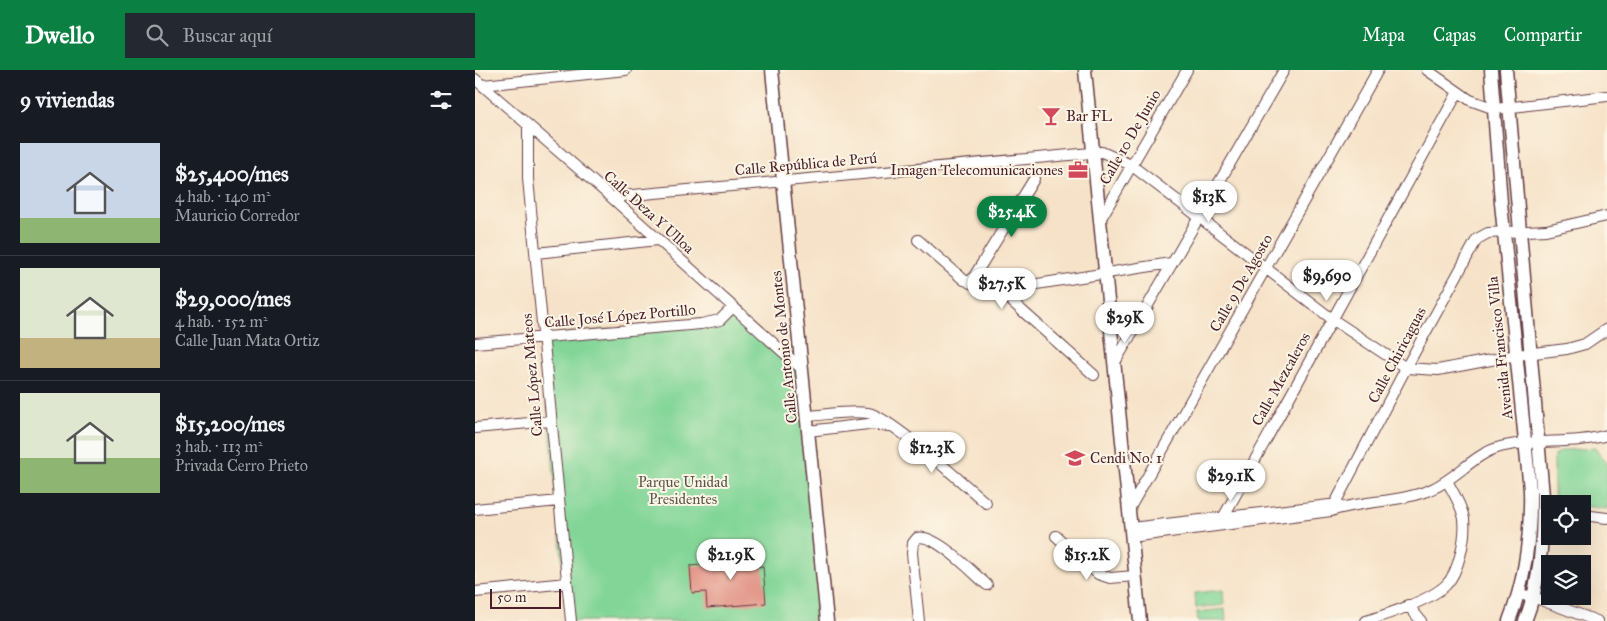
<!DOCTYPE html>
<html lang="es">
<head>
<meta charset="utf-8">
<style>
	body { margin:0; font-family:"IM FELL Great Primer",serif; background:#242831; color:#f1f3f6; height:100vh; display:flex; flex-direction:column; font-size:19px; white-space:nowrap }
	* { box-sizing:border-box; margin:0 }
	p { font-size:16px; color:#9ea1a6 }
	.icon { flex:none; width:28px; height:28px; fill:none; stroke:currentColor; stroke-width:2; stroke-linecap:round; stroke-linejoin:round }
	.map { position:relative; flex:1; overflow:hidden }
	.panel { display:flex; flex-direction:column; background:#171b24; width:475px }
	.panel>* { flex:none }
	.tools { position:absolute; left:1066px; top:425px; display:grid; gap:10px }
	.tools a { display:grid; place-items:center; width:50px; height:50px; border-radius:0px; background:#171b24; box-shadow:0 5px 20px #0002; font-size:25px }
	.scale { position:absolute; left:15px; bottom:12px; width:71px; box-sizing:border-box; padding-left:5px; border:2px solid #4a1f2b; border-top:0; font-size:14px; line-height:18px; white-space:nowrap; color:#4a1f2b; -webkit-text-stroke:4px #fcf5e5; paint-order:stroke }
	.price { position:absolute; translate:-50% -42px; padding:0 11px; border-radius:18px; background:#fff; color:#222; font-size:16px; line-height:32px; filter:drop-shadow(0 1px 2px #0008) }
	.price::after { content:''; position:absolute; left:50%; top:30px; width:15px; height:11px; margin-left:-8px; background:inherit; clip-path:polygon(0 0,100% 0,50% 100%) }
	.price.current { background:#0b8043; color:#fff }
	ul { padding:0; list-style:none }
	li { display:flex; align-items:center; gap:15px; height:125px; padding:0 20px }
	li+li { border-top:1px solid #363941 }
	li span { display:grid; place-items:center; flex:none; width:140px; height:100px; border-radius:0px; color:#555 }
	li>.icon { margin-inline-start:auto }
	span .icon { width:60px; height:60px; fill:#fffc; stroke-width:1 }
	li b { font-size:21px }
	h2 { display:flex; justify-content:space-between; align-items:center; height:60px; padding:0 20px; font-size:21px }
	header { display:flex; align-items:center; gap:30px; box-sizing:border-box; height:70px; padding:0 25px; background:#0b8043; color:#fff }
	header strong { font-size:24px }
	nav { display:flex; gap:28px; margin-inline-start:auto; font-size:18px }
	.search { width:350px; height:45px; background:#242831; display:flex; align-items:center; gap:12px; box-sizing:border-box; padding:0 18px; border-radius:0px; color:#9ea1a6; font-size:19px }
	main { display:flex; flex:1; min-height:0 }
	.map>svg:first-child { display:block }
	.green { fill:#82d597; stroke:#667a61 }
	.building { fill:#e19184 }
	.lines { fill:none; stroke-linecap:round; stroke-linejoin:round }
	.minor-casing { stroke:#643c43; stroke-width:12 }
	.major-casing { stroke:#643c43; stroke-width:15 }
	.minor { stroke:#fff; stroke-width:10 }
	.major { stroke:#fff; stroke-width:12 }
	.labels { text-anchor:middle; stroke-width:4; stroke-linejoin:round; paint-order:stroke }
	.poi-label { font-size:15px; fill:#4a1f2b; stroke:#fcf5e5; text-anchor:start }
	.street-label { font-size:15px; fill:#4a1f2b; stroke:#fcf5e5 }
	.park-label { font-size:15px; fill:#5b564b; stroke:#fcf5e5 }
</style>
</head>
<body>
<header>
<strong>Dwello</strong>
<div class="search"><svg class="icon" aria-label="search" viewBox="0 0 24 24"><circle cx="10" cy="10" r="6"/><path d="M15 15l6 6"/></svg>Buscar aquí</div>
<nav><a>Mapa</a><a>Capas</a><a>Compartir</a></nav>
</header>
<main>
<section class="panel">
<h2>9 viviendas<svg class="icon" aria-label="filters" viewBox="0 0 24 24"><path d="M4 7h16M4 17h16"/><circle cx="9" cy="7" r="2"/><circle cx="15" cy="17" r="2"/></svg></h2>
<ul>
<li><span style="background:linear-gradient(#c9d6e8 75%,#8fb573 0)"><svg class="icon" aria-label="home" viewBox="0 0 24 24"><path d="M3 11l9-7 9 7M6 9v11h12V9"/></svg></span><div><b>$25,400/mes</b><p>4 hab. · 140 m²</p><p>Mauricio Corredor</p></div></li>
<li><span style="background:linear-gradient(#dfe7d0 70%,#c2b280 0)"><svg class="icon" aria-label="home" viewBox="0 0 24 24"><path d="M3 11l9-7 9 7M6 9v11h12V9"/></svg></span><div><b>$29,000/mes</b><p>4 hab. · 152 m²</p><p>Calle Juan Mata Ortiz</p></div></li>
<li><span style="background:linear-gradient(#dfe7d0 65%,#8fb573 0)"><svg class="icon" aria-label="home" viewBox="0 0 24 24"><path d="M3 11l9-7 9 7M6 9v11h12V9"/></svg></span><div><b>$15,200/mes</b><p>3 hab. · 113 m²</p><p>Privada Cerro Prieto</p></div></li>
</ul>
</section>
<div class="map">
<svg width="1132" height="551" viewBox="0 0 1132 551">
	<rect width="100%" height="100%" fill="#fcf5e5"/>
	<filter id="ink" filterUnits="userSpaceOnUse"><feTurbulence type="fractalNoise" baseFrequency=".02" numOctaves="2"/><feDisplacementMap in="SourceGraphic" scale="10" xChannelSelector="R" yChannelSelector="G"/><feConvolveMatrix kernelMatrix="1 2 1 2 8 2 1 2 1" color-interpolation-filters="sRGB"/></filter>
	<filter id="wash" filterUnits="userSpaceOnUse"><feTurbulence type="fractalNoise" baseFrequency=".0096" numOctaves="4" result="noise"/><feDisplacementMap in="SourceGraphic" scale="20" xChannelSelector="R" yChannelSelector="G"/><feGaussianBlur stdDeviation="1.12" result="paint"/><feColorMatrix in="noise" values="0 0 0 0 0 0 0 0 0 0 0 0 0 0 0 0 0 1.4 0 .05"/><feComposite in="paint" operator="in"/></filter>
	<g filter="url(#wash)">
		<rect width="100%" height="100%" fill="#f6e2c8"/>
		<path class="green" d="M 259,240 L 324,297 L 349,551 L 93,551 L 66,266 L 249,248 Z
			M 1120,378 L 1132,393 L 1132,439 L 1108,436 L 1108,434 L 1084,434 L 1079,425 L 1079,385 L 1088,380 Z
			M 748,520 L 749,535 L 721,538 L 720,523 Z
			M 750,539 L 751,551 L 723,551 L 722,542 Z"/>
		<g id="blocks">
			<path class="building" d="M 278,475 L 280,497 L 288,496 L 291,533 L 232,538 L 231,522 L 217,523 L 215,496 L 258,492 L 257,477 Z"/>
		</g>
	</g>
	<g filter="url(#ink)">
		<use href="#blocks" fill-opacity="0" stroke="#643c43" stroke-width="1"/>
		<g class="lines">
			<defs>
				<path id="minor" d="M 952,0 L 995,30 L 1020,39 L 1132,26
					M 0,9 L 136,127 L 327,299
					M 8,15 L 151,0
					M 53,56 L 53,109 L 96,551
					M 136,127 L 627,82 L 656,95 L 857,249 L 931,298 L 963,300 L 1042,285 L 1092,279 L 1110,274 L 1132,259
					M 625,150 L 712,0
					M 443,170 L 489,210 L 524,220 L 619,305
					M 61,183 L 183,170
					M 495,213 L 559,109
					M 524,220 L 696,193
					M 0,273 L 226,254 L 245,250 L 257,238
					M 639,294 L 809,0
					M 331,346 C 351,345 373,340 393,343 C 415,347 490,415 511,433
					M 0,358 L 76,351
					M 333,361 L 393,354 L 414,356
					M 0,439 L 84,431
					M 653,441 L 903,0
					M 856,441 L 931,298 L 1002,169 L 1013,163 L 1071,160 L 1132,146
					M 1108,445 L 1132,448
					M 744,455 L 983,22
					M 656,458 L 863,434
					M 581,466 L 623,504 L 635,508 L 660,506
					M 656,467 L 856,441 C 889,430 925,433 957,419 C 982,408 999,384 1025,377 C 1060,368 1098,375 1132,365
					M 0,522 L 92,513
					M 1044,524 L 1058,527 L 1122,551
					M 933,535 L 946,551
					M 444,551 L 437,483 L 438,473 L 442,468 C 459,462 498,503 512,515
					M 891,551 C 913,544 954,531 971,515 C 984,502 991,467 989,449 C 987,436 978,422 972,411"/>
				<path id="major" d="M 297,0 L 352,551
					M 610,0 L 665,551
					M 1016,0 L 1026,133 L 1055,420 C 1056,466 1051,508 1034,551
					M 1031,0 L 1068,426 C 1068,468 1066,511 1050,551"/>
			</defs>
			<use href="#minor" class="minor-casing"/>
			<use href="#major" class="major-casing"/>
			<use href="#minor" class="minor"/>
			<use href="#major" class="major"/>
		</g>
	</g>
	<defs>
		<symbol id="bar-bare" viewBox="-9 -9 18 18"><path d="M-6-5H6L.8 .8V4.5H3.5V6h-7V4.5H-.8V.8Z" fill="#d1495b" stroke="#fcf5e5" stroke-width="2.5" paint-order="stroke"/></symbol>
		<symbol id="office-bare" viewBox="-9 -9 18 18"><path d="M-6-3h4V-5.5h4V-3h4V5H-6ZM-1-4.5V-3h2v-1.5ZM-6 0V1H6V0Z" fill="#d1495b" stroke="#fcf5e5" stroke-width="2.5" paint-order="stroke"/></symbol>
		<symbol id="school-bare" viewBox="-9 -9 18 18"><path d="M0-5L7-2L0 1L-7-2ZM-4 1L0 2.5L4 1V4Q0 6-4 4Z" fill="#d1495b" stroke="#fcf5e5" stroke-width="2.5" paint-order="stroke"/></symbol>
	</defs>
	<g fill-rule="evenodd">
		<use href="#bar-bare" x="562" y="32" width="28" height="28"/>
		<use href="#office-bare" x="589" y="86" width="28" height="28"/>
		<use href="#school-bare" x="586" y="374" width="28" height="28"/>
	</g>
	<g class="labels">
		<g class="poi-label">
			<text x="591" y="51">Bar FL</text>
			<text x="588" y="105" text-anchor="end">Imagen Telecomunicaciones</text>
			<text x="615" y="393">Cendi No. 1</text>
		</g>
		<g class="street-label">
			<text transform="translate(655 67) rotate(-60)" y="5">Calle 10 De Junio</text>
			<text transform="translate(331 94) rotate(-5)" y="5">Calle República de Perú</text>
			<text transform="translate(174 142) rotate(42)" y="5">Calle Deza Y Ulloa</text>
			<text transform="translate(766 213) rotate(-60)" y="5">Calle 9 De Agosto</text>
			<text transform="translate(145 246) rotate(-5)" y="5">Calle José López Portillo</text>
			<text transform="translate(309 277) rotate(-96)" y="5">Calle Antonio de Montes</text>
			<text transform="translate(1025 278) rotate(-96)" y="5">Avenida Francisco Villa</text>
			<text transform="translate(922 285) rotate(-62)" y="5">Calle Chiricaguas</text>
			<text transform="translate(57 305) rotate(-95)" y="5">Calle López Mateos</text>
			<text transform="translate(806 309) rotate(-61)" y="5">Calle Mezcaleros</text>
		</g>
		<g class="park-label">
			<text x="208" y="417">Parque Unidad<tspan x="208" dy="17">Presidentes</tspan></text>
		</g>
	</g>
</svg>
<div class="tools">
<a><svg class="icon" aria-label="locate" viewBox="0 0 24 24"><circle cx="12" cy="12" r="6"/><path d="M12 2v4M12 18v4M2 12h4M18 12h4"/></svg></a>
<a><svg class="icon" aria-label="layers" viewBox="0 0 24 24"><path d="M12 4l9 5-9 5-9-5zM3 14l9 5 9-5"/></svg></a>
</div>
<div class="scale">50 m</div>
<b class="price" style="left:734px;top:153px">$13K</b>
<b class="price current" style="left:537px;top:168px">$25.4K</b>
<b class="price" style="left:852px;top:232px">$9,690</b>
<b class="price" style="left:527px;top:240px">$27.5K</b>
<b class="price" style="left:650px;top:274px">$29K</b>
<b class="price" style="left:457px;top:404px">$12.3K</b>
<b class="price" style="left:756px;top:432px">$29.1K</b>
<b class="price" style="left:256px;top:511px">$21.9K</b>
<b class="price" style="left:612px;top:511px">$15.2K</b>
</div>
</main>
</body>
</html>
